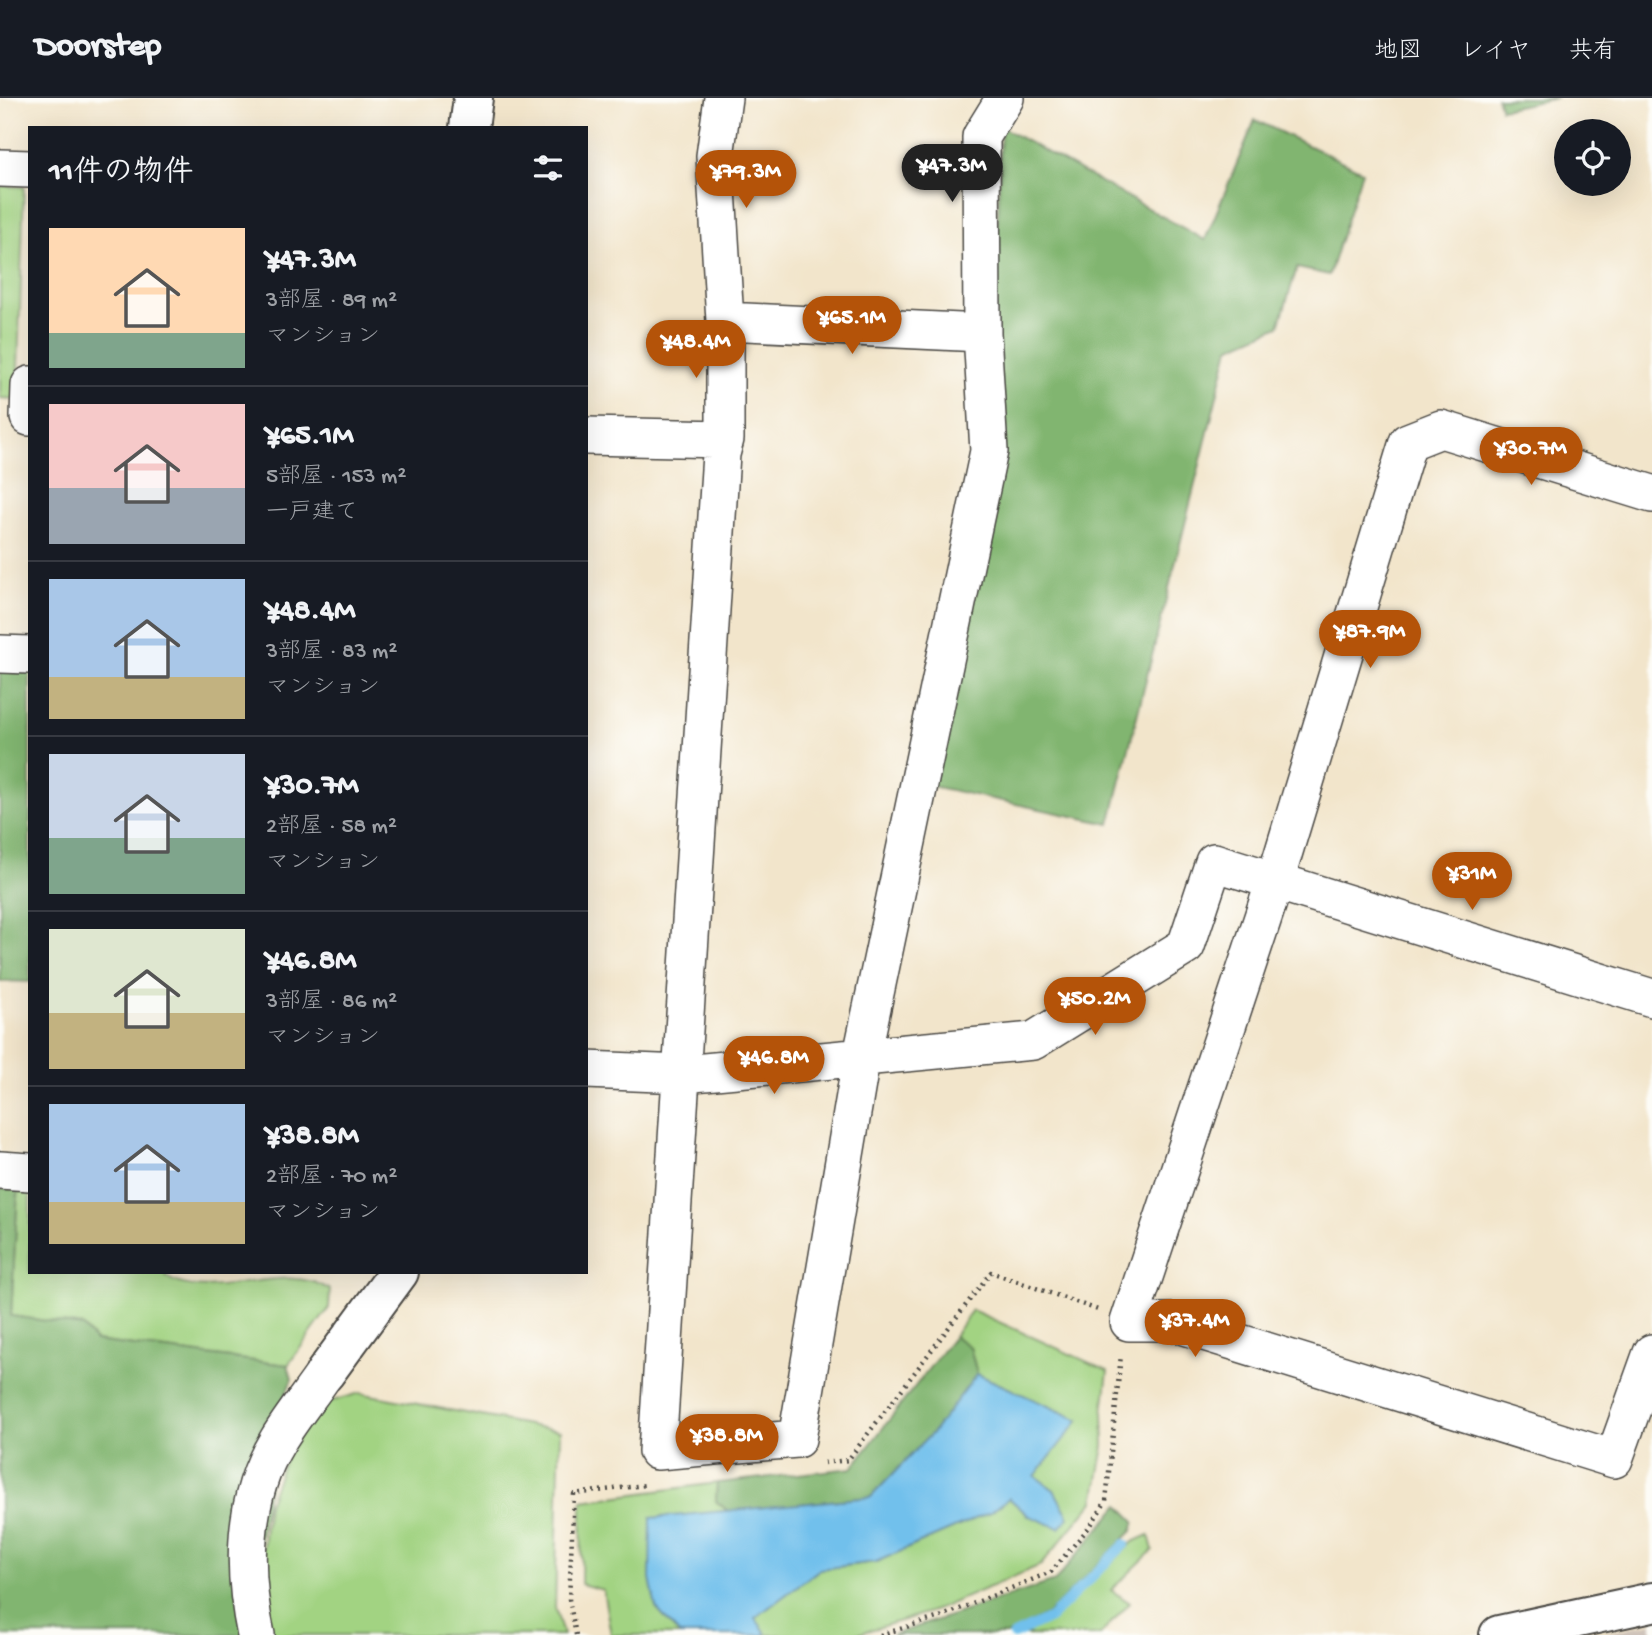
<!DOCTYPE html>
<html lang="ja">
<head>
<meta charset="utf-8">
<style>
	body { margin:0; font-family:"Gochi Hand","Klee One",sans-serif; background:#20242c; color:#f1f3f6; height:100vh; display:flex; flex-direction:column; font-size:26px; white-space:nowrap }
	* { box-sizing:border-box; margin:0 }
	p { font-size:23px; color:#9ea1a6 }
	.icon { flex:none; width:38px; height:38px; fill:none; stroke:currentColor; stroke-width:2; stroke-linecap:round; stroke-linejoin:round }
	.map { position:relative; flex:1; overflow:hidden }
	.details { position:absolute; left:28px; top:28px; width:560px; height:1148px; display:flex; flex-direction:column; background:#171b24; border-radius:0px; box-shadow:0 7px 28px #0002 }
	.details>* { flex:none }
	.buttons { position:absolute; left:1554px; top:21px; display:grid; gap:14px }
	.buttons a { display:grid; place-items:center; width:77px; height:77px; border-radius:50%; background:#171b24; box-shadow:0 7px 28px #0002; font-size:35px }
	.price { position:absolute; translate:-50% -60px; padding:0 16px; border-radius:24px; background:#b45309; color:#fff; font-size:23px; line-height:46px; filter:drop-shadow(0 2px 4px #0008) }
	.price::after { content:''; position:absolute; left:50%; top:42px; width:21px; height:16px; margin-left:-10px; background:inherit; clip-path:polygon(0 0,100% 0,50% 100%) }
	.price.selected { background:#222; color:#fff }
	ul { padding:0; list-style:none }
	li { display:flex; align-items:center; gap:21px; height:175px; padding:0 21px }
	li+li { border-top:2px solid #363941 }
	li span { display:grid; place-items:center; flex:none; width:196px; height:140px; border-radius:0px; color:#555 }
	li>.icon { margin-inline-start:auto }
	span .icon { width:84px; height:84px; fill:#fffc; stroke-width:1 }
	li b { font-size:30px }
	h2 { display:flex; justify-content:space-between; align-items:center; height:84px; padding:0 21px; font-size:30px }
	header { display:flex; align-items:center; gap:42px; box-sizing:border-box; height:98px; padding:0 35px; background:#171b24; border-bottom:2px solid #363941 }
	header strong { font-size:33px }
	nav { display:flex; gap:38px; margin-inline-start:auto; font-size:24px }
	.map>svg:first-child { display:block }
	.industrial { fill:#cec2b9 }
	.green { fill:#a2d382; stroke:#667f56; stroke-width:2 }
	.forest { fill:#81b570; stroke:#56704e; stroke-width:2 }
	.water { fill:#71c0ec; stroke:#4e768c; stroke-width:2 }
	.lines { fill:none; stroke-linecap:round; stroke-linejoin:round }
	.stream { stroke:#71c0ec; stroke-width:10 }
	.street-casing { stroke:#494743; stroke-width:40 }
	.secondary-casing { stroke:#494743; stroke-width:42 }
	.path { stroke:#494743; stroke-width:4.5; stroke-dasharray:2 5; stroke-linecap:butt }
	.street { stroke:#fff; stroke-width:37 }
	.secondary { stroke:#fff; stroke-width:38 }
</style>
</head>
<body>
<header>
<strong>Doorstep</strong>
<nav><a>地図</a><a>レイヤ</a><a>共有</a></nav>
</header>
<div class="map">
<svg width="1652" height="1537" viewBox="0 0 1652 1537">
	<rect width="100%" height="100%" fill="#fdfcf7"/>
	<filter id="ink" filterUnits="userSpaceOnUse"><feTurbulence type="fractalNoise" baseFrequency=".0143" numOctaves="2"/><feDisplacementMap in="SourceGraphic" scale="14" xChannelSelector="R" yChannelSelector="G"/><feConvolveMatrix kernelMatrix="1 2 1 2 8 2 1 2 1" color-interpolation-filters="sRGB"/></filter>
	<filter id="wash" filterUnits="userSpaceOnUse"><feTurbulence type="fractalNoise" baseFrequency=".00686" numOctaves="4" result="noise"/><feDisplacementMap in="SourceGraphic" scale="28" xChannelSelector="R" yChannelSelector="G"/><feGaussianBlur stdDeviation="1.57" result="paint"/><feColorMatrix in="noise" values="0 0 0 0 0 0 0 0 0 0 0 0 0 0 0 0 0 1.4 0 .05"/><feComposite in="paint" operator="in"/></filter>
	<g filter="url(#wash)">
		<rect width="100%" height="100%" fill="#f2e5cb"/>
		<path class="industrial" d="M 1652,1525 L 1652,1537 L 1595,1537 Z"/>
		<path class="green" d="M 0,88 L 24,89 L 17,301 L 0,300 Z
			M 18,1091 L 30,1092 L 30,1174 L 167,1174 L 166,1179 C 214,1208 282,1160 330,1192 L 329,1210 L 288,1267 L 95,1243 L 82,1228 L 11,1218 Z
			M 972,1212 L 1108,1273 L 1103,1314 L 1104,1348 L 1094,1403 L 1041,1467 L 936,1512 L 854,1537 L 764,1537 L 754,1520 L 820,1471 L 876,1464 L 991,1414 L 1009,1400 L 1029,1418 L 1054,1392 L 1034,1378 L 1079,1322 L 977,1276 L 970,1249 L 954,1238 Z
			M 360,1295 L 560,1333 L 555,1509 L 563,1537 L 273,1537 L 259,1480 L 268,1406 L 287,1355 L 315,1308 Z
			M 717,1385 L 716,1403 L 728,1413 L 651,1421 L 656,1510 L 680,1537 L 611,1537 L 603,1492 L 581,1486 L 582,1403 Z
			M 1149,1437 L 1153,1452 L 1111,1492 L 1130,1505 L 1100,1537 L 1023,1537 L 1051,1523 L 1133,1444 Z"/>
		<path class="forest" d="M 1497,0 L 1557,0 L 1501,11 Z
			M 1255,22 L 1362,73 L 1329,177 L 1297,170 L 1279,228 L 1229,250 L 1110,726 L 931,688 L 994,233 L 1001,29 L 1205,142 Z
			M 0,568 L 30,569 L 30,884 L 0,883 Z
			M 0,1091 L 18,1091 L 11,1218 L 82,1228 L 95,1243 L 288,1267 L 292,1281 L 284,1301 L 243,1537 L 0,1537 Z
			M 954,1238 L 970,1249 L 977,1276 L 933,1334 L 871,1399 L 728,1413 L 716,1403 L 717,1385 L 852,1370 Z
			M 1119,1407 L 1135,1423 L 1132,1433 L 1048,1516 L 1007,1537 L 892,1537 L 1055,1483 Z"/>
		<path class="water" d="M 977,1276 L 1079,1322 L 1035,1378 L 1054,1392 L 1069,1419 L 1059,1430 L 1029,1418 L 1009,1400 L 991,1414 L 876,1464 L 820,1471 L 755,1520 L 766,1535 L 764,1537 L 680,1537 L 656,1510 L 650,1481 L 651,1420 L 871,1399 L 933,1334 Z"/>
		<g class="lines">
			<path class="stream" d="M 1014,1537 L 1050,1520 L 1125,1446"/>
		</g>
	</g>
	<g filter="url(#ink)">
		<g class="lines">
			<defs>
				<path id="street" d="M 723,0 L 715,58 L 725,223 L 725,341 L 721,356 L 657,1353 L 797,1341 L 861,962 L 989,353 L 982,235 L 981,39 L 1005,0
					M 0,70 L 30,71
					M 725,223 L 982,235
					M 29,319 L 30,287
					M 586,338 L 725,341
					M 1652,396 L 1441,331 L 1408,344 L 1275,783 L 1129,1224 L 1172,1224 L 1614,1361 L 1652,1255
					M 0,556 L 30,557
					M 586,972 L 683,976 L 1033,943 L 1186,848 L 1214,764 L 1652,900
					M 0,1072 L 30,1074
					M 256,1537 C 242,1472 242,1400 278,1342 C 292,1319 310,1297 325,1275"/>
				<path id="secondary" d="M 469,30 L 473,0
					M 325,1275 L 399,1174
					M 1499,1537 L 1652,1504"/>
			</defs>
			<use href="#street" class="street-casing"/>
			<use href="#secondary" class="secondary-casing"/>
			<path class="path" d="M 824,1365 L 848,1362 L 991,1174 L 1098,1212
				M 576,1537 L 569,1501 L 574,1396 L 645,1387
				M 880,1537 L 940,1519 L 1051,1474 L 1091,1427 L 1106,1403 L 1121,1257"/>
			<use href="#street" class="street"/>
			<use href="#secondary" class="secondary"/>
		</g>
	</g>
</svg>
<div class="buttons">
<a><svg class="icon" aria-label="locate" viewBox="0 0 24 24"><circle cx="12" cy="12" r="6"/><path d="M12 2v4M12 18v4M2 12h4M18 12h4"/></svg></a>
</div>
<b class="price selected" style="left:952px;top:106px">¥47.3M</b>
<b class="price" style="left:746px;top:112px">¥79.3M</b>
<b class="price" style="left:852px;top:258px">¥65.1M</b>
<b class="price" style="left:696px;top:282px">¥48.4M</b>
<b class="price" style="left:1531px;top:389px">¥30.7M</b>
<b class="price" style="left:1370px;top:572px">¥87.9M</b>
<b class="price" style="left:1472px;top:814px">¥31M</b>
<b class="price" style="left:1095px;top:939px">¥50.2M</b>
<b class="price" style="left:774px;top:998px">¥46.8M</b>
<b class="price" style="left:1195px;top:1261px">¥37.4M</b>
<b class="price" style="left:727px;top:1376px">¥38.8M</b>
<section class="details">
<h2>11件の物件<svg class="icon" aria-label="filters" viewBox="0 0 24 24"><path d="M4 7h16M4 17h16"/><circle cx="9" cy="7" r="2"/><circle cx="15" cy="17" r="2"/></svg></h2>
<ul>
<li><span style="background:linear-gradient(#ffd9b3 75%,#7fa58c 0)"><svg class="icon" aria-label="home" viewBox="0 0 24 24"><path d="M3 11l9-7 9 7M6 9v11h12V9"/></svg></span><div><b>¥47.3M</b><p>3部屋 · 89 m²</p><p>マンション</p></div></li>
<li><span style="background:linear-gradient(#f6c9c9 60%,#9aa5b1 0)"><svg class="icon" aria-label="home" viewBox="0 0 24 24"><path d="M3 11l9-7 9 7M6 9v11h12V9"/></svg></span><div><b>¥65.1M</b><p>5部屋 · 153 m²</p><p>一戸建て</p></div></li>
<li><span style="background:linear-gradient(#a9c7e8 70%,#c2b280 0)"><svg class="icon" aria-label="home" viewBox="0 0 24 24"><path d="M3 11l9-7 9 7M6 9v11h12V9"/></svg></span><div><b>¥48.4M</b><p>3部屋 · 83 m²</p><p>マンション</p></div></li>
<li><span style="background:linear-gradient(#c9d6e8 60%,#7fa58c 0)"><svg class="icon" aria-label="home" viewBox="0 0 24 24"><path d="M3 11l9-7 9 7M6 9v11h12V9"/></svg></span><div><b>¥30.7M</b><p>2部屋 · 58 m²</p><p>マンション</p></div></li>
<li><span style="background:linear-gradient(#dfe7d0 60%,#c2b280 0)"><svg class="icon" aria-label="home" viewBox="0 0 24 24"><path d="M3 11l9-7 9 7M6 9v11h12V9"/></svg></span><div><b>¥46.8M</b><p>3部屋 · 86 m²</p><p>マンション</p></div></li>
<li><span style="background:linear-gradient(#a9c7e8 70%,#c2b280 0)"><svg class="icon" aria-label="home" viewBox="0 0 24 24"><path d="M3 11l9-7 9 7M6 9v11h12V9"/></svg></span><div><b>¥38.8M</b><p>2部屋 · 70 m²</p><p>マンション</p></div></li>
</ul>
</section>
</div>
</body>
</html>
